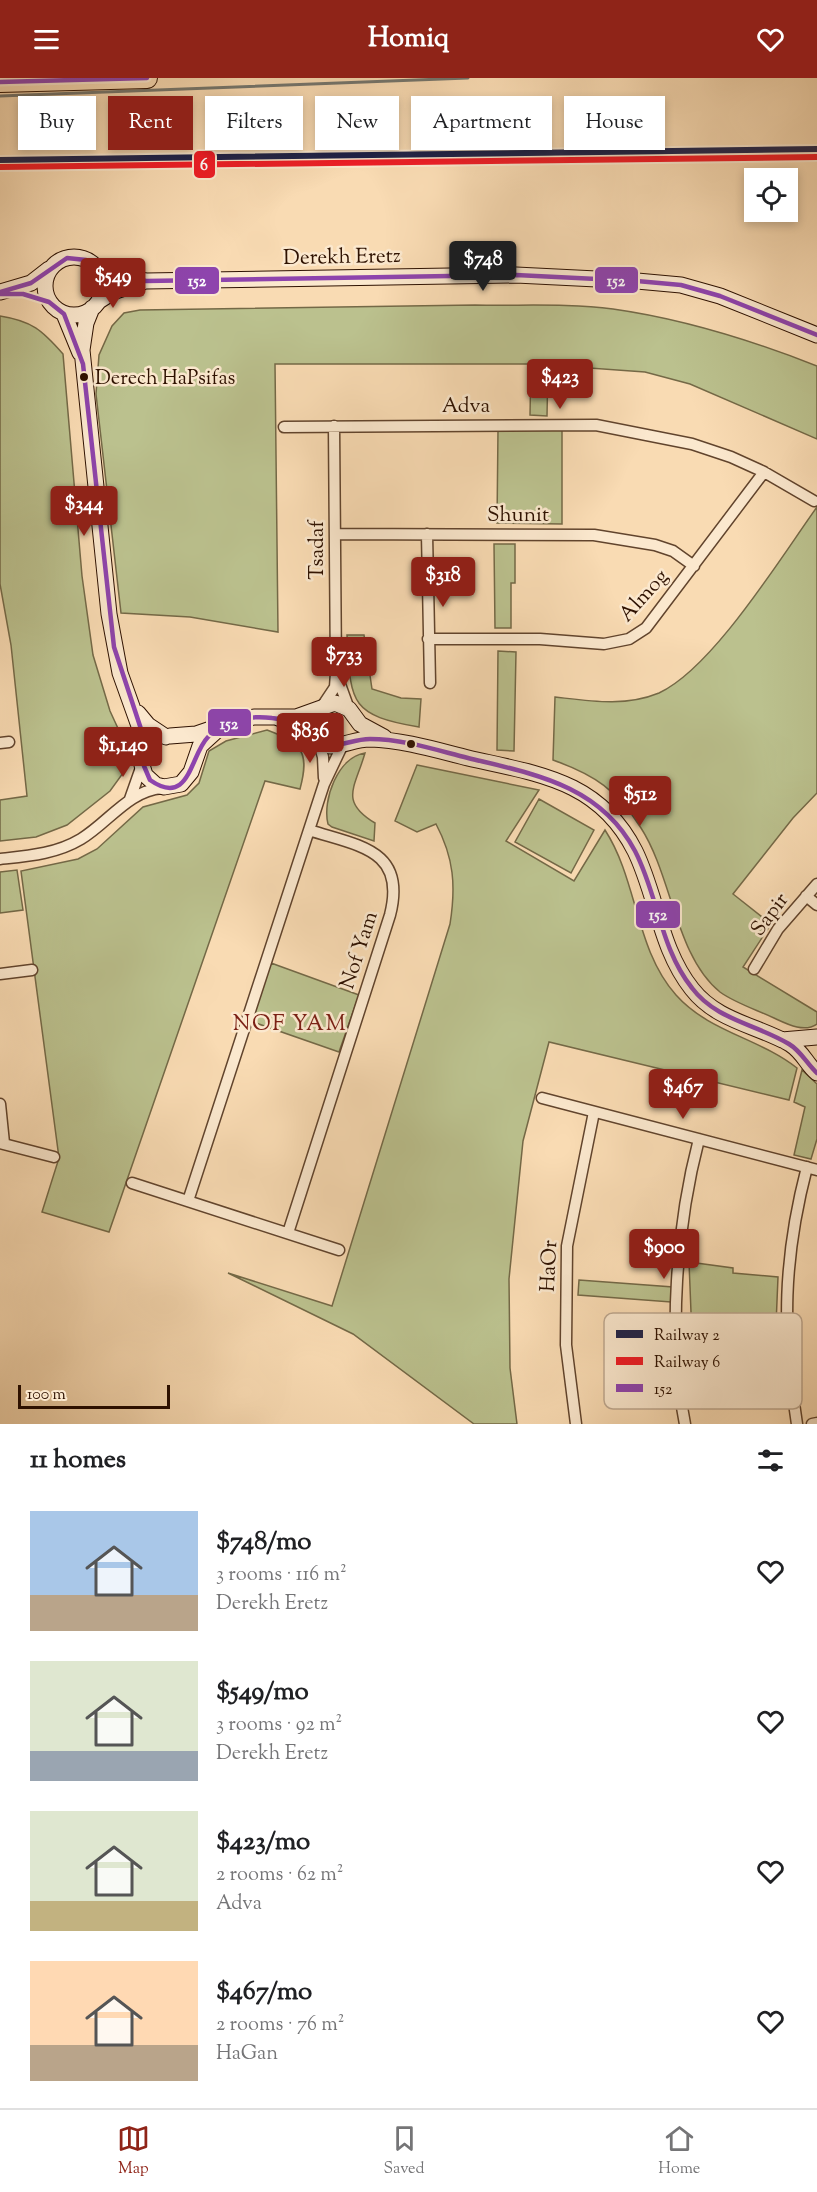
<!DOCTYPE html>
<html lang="en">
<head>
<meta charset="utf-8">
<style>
	body { margin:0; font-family:"Sorts Mill Goudy",serif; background:#f2f2f2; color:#202124; height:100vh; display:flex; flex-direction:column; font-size:22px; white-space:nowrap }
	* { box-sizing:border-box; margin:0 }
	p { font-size:20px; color:#757577 }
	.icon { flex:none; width:33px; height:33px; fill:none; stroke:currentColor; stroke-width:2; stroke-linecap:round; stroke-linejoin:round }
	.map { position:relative; height:1346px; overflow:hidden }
	.details { display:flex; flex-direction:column; background:#fff; flex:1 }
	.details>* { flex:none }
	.top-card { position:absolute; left:18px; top:18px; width:782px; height:54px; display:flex; gap:12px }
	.buttons { position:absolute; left:744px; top:90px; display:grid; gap:12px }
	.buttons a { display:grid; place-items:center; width:54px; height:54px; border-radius:0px; background:#fff; box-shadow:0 3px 9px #0003; font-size:30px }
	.scale { position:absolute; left:18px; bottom:15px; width:152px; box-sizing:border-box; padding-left:6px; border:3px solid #2e1100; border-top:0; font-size:16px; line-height:21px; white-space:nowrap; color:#2e1100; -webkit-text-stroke:4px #fbe8ce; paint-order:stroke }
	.price { position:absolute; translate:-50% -51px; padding:0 14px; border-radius:6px; background:#8f2418; color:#fff; font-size:20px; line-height:39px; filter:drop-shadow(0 2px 3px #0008) }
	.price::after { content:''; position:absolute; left:50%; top:36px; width:18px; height:14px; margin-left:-9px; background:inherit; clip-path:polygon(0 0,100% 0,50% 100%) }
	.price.current { background:#222; color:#fff }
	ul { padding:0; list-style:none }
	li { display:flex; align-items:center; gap:18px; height:150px; padding:0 30px }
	li span { display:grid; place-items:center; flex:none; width:168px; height:120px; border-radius:0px; color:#555 }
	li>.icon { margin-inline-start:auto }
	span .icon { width:72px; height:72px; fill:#fffc; stroke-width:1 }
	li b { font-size:26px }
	h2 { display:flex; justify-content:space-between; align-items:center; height:72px; padding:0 30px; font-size:26px }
	.chip { padding:0 21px; border-radius:0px; background:#fff; box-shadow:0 3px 9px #0003; font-size:21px; line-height:54px }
	.chip.current { background:#8f2418; color:#fff }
	header { display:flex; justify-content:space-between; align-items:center; height:78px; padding:0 30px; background:#8f2418; color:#fff; font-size:27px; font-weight:800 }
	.dock { display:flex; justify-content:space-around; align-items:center; height:84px; border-top:2px solid #e0e0e0; background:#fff; font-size:16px; color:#757577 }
	.dock a { display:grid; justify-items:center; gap:3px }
	.dock .current { color:#8f2418 }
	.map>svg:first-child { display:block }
	.green { fill:#bbc18e; stroke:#746947; stroke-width:1.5 }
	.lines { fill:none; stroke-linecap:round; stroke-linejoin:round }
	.stream { stroke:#74766e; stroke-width:3 }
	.street-casing { stroke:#61442d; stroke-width:13 }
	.secondary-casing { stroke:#2e1100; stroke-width:17 }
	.highway-casing { stroke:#2e1100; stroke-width:22 }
	.street { stroke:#fbe8ce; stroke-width:10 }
	.secondary { stroke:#fbe8ce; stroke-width:15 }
	.highway { stroke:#f9dbb3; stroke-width:20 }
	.bus-1-casing { stroke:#fbe8ce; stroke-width:9 }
	.bus-1 { stroke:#8e44ad; stroke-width:4.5 }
	.rail-1-casing { stroke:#fbe8ce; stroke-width:10 }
	.rail-2-casing { stroke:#fbe8ce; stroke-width:10 }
	.rail-1 { stroke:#1f234a; stroke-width:6 }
	.rail-2 { stroke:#ed1d26; stroke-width:6 }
	.bus-dot { fill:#2e1100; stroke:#fbe8ce; stroke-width:2 }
	.labels { text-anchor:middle; stroke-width:5; stroke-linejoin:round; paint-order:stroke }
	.bus-label { font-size:20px; fill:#2e1100; stroke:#fbe8ce; text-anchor:start }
	.street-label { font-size:21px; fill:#2e1100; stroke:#fbe8ce }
	.neighbourhood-label { font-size:22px; letter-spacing:1.5px; fill:#7a1f14; stroke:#fbe8ce }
	.key { fill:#fbe8ce; stroke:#bea890; stroke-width:1.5 }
	.key-label { font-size:16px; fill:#2e1100 }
	.line-badge { stroke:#fbe8ce; stroke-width:2 }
	.badge-label { font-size:16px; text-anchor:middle; font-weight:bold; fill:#fff }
</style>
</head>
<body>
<header><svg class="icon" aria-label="menu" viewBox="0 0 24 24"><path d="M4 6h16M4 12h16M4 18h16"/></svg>Homiq<svg class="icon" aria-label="heart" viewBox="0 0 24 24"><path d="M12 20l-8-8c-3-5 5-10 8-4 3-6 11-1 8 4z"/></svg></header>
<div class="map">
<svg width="817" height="1346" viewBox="0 0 817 1346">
	<rect width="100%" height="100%" fill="#f9dbb3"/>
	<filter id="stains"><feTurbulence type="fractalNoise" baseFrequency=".00333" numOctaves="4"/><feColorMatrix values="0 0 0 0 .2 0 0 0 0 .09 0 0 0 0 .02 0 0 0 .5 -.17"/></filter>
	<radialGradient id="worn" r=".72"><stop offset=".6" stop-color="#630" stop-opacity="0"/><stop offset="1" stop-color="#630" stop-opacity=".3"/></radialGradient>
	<path class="green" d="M 475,227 C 521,228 568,225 613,231 C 684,241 751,262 817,288 L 817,361 L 690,306 L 645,294 L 548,287 L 547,338 L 530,337 L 531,286 L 275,286 L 278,554 L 190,539 L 121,535 L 96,316 L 99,277 L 112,248 L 124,235 L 140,232 Z
		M 0,238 C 32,243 42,252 63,276 L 82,498 L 93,577 L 110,633 L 127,670 L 128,682 L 126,691 L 110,713 L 67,747 L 36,759 L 0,763 L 0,722 L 27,718 L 11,567 L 0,506 Z
		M 498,352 L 562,352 L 562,446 L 497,445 Z
		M 817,429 L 817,715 L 793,740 L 733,816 L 771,846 L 743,889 L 817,934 L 817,946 C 804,955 787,946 774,940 C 757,932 735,925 720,914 C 676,879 672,798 641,750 C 617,712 595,697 553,682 L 555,619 C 590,623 625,629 659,615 C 713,590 781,479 817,429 Z
		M 494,466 L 515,466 L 515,505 L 511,505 L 511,550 L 495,550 Z
		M 347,557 L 364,557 L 372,611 L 401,620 L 421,621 L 419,649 C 348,637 351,624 347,557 Z
		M 498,573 L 516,574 L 514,673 L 497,672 Z
		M 267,652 C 302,665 310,674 300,711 L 265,703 L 109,1154 L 42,1134 L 59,1080 L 21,793 L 78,781 L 97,771 L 143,729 L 187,717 L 199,705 L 209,673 L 226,663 Z
		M 365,675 C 355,710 339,723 375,745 L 374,763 L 332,749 L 328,746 C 322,722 338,679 365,675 Z
		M 417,687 L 539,712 L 506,763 L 574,803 L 605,752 C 638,803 635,871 676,917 C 709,954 759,960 797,990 L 789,1022 L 549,964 L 523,1063 L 509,1201 L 510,1290 L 517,1346 L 474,1346 L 353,1256 L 228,1195 L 332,1228 L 450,846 C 456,808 454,780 436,746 L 417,754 L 395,743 Z
		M 539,721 L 594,752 L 571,795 L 515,764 Z
		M 17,792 L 23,832 L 0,835 L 0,794 Z
		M 271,885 L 359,917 L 339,974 L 250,943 Z
		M 802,992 L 817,1006 L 817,1061 L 811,1081 L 794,1077 L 805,1029 L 794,1024 Z
		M 689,1184 L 733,1190 L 733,1195 L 778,1199 L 776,1247 L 733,1251 L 733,1258 L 692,1259 Z
		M 579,1202 L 673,1209 L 671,1224 L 578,1217 Z"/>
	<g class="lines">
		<path class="stream" d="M 0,18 L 468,0"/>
		<defs>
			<path id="street" d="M 284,349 L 596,347 L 692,366 L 731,379 L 764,394 L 814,423
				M 335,456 L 594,457 L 655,467 L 673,473 L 694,488
				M 427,456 L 430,605
				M 428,561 L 540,561 L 604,566 L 629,561 L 646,550 L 764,394
				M 337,598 L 349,631
				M 323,627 L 335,609 L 336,595 L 334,348
				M 318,662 L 323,679 L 324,700
				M 0,665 L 9,664
				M 130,721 L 142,687
				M 0,781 C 28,778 56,776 81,761 C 109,744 128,713 162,710
				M 806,818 L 817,827
				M 754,891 L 778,851 L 817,806
				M 0,896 L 32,892
				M 542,1020 L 817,1092
				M 0,1026 L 4,1065
				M 0,1065 L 54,1079
				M 132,1105 L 339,1172
				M 188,1123 L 324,706 L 343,666
				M 288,1155 L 390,837 C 407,771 358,768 309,752
				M 576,1346 L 566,1267 L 567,1168 L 594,1034
				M 685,1346 C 667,1260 677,1145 699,1061
				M 797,1346 C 782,1253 783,1181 807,1089
				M 812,1346 L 817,1345"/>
			<path id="secondary" d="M45 208a29 29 0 1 1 58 0a29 29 0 1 1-58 0Z
				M 93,187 L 127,200 L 146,203 L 516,197 L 637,203 L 681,207 L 720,218 L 817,257
				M 0,214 L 31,205 L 49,191
				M 99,223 L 113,214 L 143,204
				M 92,230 L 86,245 L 82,272 L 109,536 L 120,595 L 144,662 L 142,687 L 145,697 L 156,707 L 164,709 L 181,706 L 191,694 L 200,668 L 223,647
				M 64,236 L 80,275
				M 138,635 L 148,647 L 166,659
				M 276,639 L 301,649 L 330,668 C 344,668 355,661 370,661 C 403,662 436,672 468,680 C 538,696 599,702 635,773 C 657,818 660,871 692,911 C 717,943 756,947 790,966 C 804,975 806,986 817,995
				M 170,658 L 196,656 L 228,645 L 254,639 L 296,639 L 335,625 L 349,631 L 360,646 L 384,659
				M 782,962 L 817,959"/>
			<path id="highway" d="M 0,4 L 147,0"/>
		</defs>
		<use href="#street" class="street-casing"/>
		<use href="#secondary" class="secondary-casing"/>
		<use href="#highway" class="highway-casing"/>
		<use href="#street" class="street"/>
		<use href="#secondary" class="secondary"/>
		<use href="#highway" class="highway"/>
		<defs>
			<path id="bus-1" d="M 0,4 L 147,0
				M 0,214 L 31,205 L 67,180 L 86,182 L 107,193 L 146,203 L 516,197 L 637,203 L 681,207 L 720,218 L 817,257
				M 0,216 L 23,216 L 49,224 L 64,236 L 83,286 L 114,569 L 141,651 L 144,688 L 150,702 C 190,730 190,677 208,659 C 224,642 250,637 272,640 C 296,642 310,659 330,668 C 344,667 356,661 370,661 C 403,661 436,672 468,680 C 534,696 600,707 635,773 C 658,817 660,870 692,910 C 716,942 756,946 789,966 C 801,973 807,986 817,995"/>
		</defs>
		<use href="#bus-1" class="bus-1-casing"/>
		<use href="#bus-1" class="bus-1"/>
		<defs>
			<path id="rail-1" d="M 0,82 L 817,71"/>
			<path id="rail-2" d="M 0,89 L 817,79"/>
		</defs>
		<use href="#rail-1" class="rail-1-casing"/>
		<use href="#rail-2" class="rail-2-casing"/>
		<use href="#rail-1" class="rail-1"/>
		<use href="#rail-2" class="rail-2"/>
	</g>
	<g class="bus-dot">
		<circle cx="84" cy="299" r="5"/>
		<circle cx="411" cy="666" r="5"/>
	</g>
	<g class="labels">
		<g class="bus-label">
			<text x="95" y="306">Derech HaPsifas</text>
		</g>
		<g class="street-label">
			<text transform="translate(342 178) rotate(-1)" y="7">Derekh Eretz</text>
			<text x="466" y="334">Adva</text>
			<text x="518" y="443">Shunit</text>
			<text transform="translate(316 472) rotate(-90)" y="7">Tsadaf</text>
			<text transform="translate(643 517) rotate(-48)" y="7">Almog</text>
			<text transform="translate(769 836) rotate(-53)" y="7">Sapir</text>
			<text transform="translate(358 872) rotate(-72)" y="7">Nof Yam</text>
			<text transform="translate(548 1188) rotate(-87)" y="7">HaOr</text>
		</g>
		<g class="neighbourhood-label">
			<text x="290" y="952">NOF YAM</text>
		</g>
	</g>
	<rect x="604" y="1235" width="198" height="96" rx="9" class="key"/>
	<rect x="616" y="1252" width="27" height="8" fill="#1f234a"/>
	<rect x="616" y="1279" width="27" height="8" fill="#ed1d26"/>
	<rect x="616" y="1306" width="27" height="8" fill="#8e44ad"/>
	<g class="key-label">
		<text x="654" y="1262">Railway 2</text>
		<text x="654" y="1289">Railway 6</text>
		<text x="654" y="1316">152</text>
	</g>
	<g class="line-badge">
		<rect x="193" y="72" width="23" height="29" rx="6" fill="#ed1d26"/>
		<rect x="594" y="188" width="45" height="28" rx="6" fill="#8e44ad"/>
		<rect x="174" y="188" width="46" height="29" rx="6" fill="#8e44ad"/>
		<rect x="207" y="630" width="45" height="29" rx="6" fill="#8e44ad"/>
		<rect x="635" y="822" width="46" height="29" rx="6" fill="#8e44ad"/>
	</g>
	<g class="badge-label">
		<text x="204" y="92">6</text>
		<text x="616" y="208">152</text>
		<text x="197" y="208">152</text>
		<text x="229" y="651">152</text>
		<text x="658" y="842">152</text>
	</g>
	<rect width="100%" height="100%" filter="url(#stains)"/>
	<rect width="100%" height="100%" fill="url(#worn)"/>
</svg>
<div class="buttons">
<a><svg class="icon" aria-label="locate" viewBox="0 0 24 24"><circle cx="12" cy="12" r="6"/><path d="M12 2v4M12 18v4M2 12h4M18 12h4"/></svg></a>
</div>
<div class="scale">100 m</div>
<b class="price current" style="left:483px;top:214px">$748</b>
<b class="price" style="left:113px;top:231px">$549</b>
<b class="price" style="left:560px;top:332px">$423</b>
<b class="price" style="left:84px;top:459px">$344</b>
<b class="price" style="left:443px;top:530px">$318</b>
<b class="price" style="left:344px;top:610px">$733</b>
<b class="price" style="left:310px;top:686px">$836</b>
<b class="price" style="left:123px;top:700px">$1,140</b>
<b class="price" style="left:640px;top:749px">$512</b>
<b class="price" style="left:683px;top:1042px">$467</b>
<b class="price" style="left:664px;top:1202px">$900</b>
<div class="top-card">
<a class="chip">Buy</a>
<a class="chip current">Rent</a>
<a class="chip">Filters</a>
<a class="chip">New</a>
<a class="chip">Apartment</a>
<a class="chip">House</a>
</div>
</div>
<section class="details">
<h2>11 homes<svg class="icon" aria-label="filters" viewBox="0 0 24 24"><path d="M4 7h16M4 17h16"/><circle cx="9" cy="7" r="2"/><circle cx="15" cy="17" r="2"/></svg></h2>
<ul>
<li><span style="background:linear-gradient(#a9c7e8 70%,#b9a48a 0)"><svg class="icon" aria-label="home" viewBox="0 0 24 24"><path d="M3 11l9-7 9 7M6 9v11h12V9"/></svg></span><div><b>$748/mo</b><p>3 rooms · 116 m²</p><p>Derekh Eretz</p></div><svg class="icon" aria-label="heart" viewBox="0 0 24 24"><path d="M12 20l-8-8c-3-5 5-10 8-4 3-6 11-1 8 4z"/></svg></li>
<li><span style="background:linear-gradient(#dfe7d0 75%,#9aa5b1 0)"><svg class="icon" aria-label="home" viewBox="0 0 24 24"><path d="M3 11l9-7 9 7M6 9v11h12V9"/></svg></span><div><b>$549/mo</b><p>3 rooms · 92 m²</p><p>Derekh Eretz</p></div><svg class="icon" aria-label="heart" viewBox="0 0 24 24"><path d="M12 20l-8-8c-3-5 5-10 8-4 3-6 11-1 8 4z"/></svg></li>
<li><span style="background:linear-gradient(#dfe7d0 75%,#c2b280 0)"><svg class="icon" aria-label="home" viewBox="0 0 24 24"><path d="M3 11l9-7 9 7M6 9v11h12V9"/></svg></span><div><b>$423/mo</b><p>2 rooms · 62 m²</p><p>Adva</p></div><svg class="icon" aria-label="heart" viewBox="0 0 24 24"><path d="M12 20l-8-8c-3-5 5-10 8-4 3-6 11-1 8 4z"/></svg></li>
<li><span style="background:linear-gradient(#ffd9b3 70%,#b9a48a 0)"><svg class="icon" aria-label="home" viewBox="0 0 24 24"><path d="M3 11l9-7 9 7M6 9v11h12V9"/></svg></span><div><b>$467/mo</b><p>2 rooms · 76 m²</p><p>HaGan</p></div><svg class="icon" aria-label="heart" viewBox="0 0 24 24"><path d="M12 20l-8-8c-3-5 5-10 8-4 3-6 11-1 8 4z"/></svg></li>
</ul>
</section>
<nav class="dock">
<a class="current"><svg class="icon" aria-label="map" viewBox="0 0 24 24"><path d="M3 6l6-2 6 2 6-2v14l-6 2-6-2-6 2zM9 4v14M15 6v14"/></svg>Map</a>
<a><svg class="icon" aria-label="saved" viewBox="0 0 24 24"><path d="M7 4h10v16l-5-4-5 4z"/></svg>Saved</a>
<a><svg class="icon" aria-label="home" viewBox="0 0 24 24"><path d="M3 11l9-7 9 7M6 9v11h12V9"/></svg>Home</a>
</nav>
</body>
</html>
